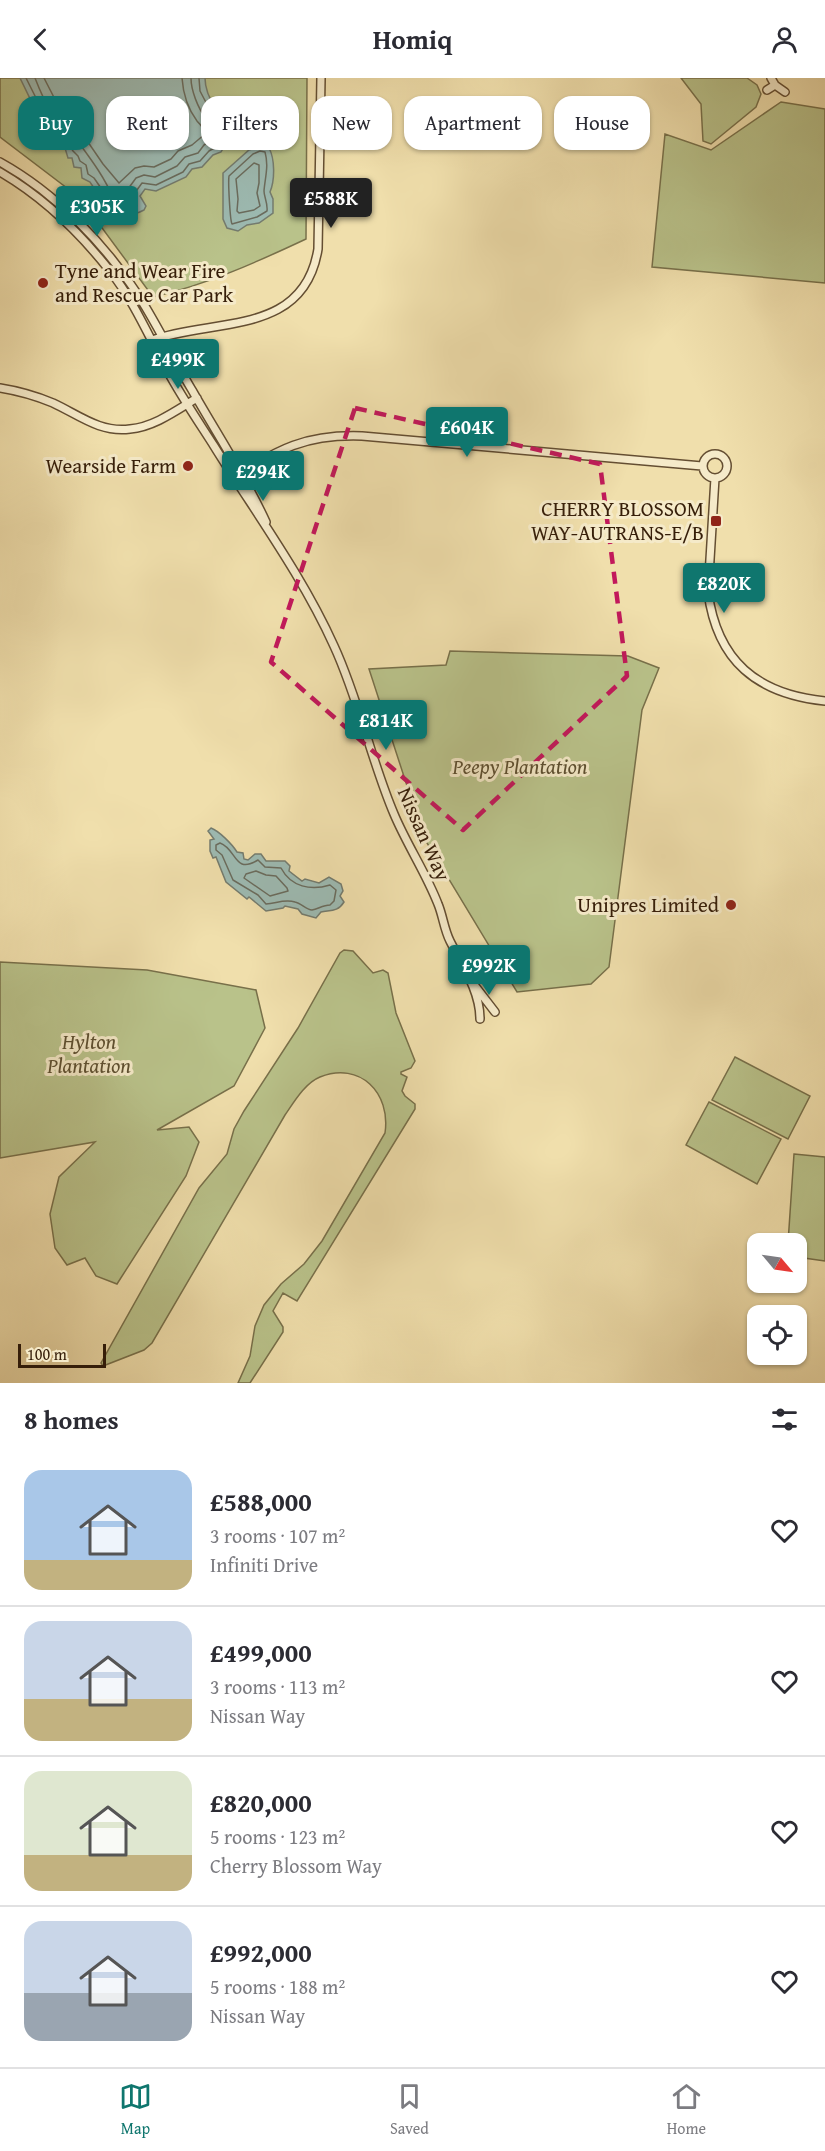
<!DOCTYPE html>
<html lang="en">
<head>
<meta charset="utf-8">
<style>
	body { margin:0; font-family:"Gentium Book Plus",serif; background:#f7f7f7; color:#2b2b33; height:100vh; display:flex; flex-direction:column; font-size:22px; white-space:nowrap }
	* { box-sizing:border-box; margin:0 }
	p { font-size:20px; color:#7c7c81 }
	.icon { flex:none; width:33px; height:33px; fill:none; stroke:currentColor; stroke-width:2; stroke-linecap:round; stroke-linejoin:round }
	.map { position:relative; height:1305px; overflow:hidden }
	.details { display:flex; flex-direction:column; background:#fff; flex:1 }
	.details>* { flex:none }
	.top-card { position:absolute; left:18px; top:18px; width:789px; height:54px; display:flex; gap:12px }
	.needle { width:39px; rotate:119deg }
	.controls { position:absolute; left:747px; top:1155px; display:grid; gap:12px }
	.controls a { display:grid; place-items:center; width:60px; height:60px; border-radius:12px; background:#fff; box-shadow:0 2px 4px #0004; font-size:30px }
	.scale { position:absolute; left:18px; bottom:15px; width:88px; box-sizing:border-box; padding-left:6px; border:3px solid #361e09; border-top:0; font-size:16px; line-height:21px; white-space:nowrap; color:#361e09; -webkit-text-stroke:4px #f5eac9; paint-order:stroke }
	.price { position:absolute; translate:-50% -51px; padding:0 14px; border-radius:6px; background:#0f766e; color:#fff; font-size:20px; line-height:39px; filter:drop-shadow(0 2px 3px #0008) }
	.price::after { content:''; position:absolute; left:50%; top:36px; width:18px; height:14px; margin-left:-9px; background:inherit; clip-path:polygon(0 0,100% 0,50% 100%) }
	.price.current { background:#222; color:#fff }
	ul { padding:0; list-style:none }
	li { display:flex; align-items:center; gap:18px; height:150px; padding:0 24px }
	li+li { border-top:2px solid #e1e1e2 }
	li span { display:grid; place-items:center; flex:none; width:168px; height:120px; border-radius:18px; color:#555 }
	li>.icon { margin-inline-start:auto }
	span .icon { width:72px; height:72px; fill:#fffc; stroke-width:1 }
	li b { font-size:26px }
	h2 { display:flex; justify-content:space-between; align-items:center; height:72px; padding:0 24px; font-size:26px }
	.chip { padding:0 21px; border-radius:18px; background:#fff; box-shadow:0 2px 4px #0004; font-size:21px; line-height:54px }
	.chip.current { background:#0f766e; color:#fff }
	header { display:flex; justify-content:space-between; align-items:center; height:78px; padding:0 24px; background:#fff; font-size:27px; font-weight:600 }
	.dock { display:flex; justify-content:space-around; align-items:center; height:84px; border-top:2px solid #e1e1e2; background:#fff; font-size:16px; color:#7c7c81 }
	.dock a { display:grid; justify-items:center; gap:3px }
	.dock .current { color:#0f766e }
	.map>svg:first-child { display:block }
	.green { fill:#b9c28a; stroke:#78704a; stroke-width:1.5 }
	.water { fill:#9dbbb3; stroke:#747c6f; stroke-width:1.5 }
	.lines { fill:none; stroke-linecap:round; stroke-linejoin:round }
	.shore { stroke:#6a6c5e; stroke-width:1.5 }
	.minor-casing { stroke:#644e32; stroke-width:10 }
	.minor { stroke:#f5eac9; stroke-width:7 }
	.marked { fill:none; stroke:#c2185b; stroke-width:4.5; stroke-dasharray:12 8; stroke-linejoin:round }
	.poi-dot { fill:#8f2418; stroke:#f5eac9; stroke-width:2 }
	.labels { text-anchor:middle; stroke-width:6; stroke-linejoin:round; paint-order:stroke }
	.poi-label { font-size:21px; fill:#361e09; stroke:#f5eac9; text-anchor:end }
	.park-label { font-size:21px; font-style:italic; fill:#5d4f30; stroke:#f5eac9 }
	.street-label { font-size:21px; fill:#361e09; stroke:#f5eac9 }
</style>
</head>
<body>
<header><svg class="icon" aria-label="back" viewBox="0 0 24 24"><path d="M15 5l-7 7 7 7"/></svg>Homiq<svg class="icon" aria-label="person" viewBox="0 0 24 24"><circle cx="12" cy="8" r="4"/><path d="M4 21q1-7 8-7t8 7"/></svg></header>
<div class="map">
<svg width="825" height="1305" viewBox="0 0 825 1305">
	<rect width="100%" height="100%" fill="#f0dfac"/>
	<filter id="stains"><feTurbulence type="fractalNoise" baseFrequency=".00333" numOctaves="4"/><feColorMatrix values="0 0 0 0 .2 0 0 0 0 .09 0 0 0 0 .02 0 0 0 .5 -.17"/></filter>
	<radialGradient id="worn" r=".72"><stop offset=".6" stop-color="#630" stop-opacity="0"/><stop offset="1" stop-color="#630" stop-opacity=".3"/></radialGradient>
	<path class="green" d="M 0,0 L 307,0 L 306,161 C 257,184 206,207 153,219 L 80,120 L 0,59 Z
		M 681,0 L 747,0 L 757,7 L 761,16 L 756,29 L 711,66 L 703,63 L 701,26 Z
		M 781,24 L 825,31 L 825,205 L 652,189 L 665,56 L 711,72 Z
		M 450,573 L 628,578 L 659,590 L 642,632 L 609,889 L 591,906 L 517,914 L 424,760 L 369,591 L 446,587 Z
		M 344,872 L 353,873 L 373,895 L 383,892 L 388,895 L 396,935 L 415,983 L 411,990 L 401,994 L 401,996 L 407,999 L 402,1013 L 405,1018 L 415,1026 L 415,1031 L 297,1223 L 283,1215 L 273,1233 L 283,1249 L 283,1254 L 250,1305 L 238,1305 L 250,1278 L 255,1248 L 264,1227 L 281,1206 L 304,1186 L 322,1163 L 385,1055 C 391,1015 360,983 320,999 C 305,1005 294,1024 285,1037 L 152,1265 L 144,1272 L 103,1288 L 101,1285 L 199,1110 L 227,1076 L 234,1051 L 244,1033 L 298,950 L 340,875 Z
		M 0,884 L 147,892 L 256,912 L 265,950 L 234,1008 L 157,1052 L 189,1049 L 199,1064 L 186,1098 L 117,1206 L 96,1198 L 85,1180 L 67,1187 L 55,1170 L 50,1136 L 59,1099 L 95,1064 L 0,1080 Z
		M 735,979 L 810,1018 L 788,1061 L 712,1022 Z
		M 709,1024 L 781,1061 L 757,1106 L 686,1067 Z
		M 794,1076 L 825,1079 L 825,1183 L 797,1179 L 796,1166 L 788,1165 Z"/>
	<path class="water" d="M 20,0 L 205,0 C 205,11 210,22 216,31 L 222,33 L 232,56 L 221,74 L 213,77 L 202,89 L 192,91 L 186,99 L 156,113 L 145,111 L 140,118 L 146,128 L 144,132 C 133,139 119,135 107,137 L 102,131 L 100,124 L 96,122 L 98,116 L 90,104 L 82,100 L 81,90 L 74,89 L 72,80 L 68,80 L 65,70 L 59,67 L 60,62 C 50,54 38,47 36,33 Z
		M 265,67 L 269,70 C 275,81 275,102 270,114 L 273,121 L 273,135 L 259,145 L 247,147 L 238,153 L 227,150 L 223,141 L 223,95 L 249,72 Z
		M 211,750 C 219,753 232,766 237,774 L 243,775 L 244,781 L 248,782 L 255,776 L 261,776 L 266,783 L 285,783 L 290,788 L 289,793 L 302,803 L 305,801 L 319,805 L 329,799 L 341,806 L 343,813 L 340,818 L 344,824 C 338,834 330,832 321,834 L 316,840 L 302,836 L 298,831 L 285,828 L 283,830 L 266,833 L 249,819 L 247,821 L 226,804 L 216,779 L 213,780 L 210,773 L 210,762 L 214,761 L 208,753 Z"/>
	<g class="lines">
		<path class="shore" d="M 26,0 L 49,46 L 64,58 L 73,73 L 78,78 L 80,83 L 86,87 L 88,96 L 94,100 L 103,113 L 107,128 C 113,131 131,131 137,128 L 134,116 L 142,105 L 156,107 L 183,94 L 189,86 L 200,83 L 209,73 L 216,69 L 225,57 L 218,39 L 211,34 L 200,13 L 199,0
			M 35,0 C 40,13 46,26 53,38 C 57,45 66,47 71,54 C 86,75 104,97 113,120 L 123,122 L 126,120 L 128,111 L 136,100 L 144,97 L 155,99 L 177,88 L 185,79 L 198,75 L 204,67 L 211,63 L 216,56 C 214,49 211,45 206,40 C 198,31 191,12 191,0
			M 44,0 L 62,35 L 77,48 L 103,86 L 119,105 L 135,90 L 144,88 L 154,89 L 171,81 L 178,73 L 192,67 L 205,56 C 204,49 201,48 197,43 C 188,31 183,15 182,0
			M 260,73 L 265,74 C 269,88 265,100 264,113 C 264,119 268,125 267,133 L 257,139 L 232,146 C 230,142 228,104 229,98 L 253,76 Z
			M 254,85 L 259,87 L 259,105 L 257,115 L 260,128 L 254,132 L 239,135 L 237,133 L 238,121 L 236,101 Z
			M 220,765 C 237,771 234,797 258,782 L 265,789 L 281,790 C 291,809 311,813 330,807 L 336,812 L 334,823 L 330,827 C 323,827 318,831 312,832 C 306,832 301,825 295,824 C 285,821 277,825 266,826 L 258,817 L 233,802 L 222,777 L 216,772 L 216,767 Z
			M 256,793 L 266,797 L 276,798 L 287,810 L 288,813 L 270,818 L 244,800 L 246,796 Z"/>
		<defs>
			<path id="minor" d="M 771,0 L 775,7 L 785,14
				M 767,12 L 775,7
				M 0,84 C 56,115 106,167 140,220 C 159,250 174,282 192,312 C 217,356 245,398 266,444
				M 0,94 C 43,119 80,155 110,193 C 134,223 149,259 167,292 C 181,318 198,343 214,368 C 255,434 302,497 334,568 C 359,622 371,682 394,736 C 407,767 426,795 438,826 C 443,838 444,851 450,863 C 462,887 480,913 480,941
				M 152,262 C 216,240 304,258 318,171 L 321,0
				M 0,310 C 19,313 36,318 53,325 C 79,337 100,355 130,351 C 154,349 177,332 197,320
				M703 388a12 12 0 1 1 24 0a12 12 0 1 1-24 0Z
				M 233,400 C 278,371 306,356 362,358 L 702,388
				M 715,400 L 708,514 C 717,583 757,616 825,623
				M 475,908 L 495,934"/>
		</defs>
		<use href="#minor" class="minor-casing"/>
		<use href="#minor" class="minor"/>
	</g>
	<path class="marked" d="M 355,330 L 600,386 L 627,598 L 463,752 L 271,584 Z"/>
	<g class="poi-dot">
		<circle cx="43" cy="205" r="6"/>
		<circle cx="188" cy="388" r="6"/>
		<rect x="710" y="437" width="12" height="12" rx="3"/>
		<circle cx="731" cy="827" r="6"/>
	</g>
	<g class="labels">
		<g class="poi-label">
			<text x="55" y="200" text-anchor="start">Tyne and Wear Fire<tspan x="55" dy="24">and Rescue Car Park</tspan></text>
			<text x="176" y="395">Wearside Farm</text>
			<text x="704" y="438">CHERRY BLOSSOM<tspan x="704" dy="24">WAY-AUTRANS-E/B</tspan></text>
			<text x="719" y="834">Unipres Limited</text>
		</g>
		<g class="park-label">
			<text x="520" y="696">Peepy Plantation</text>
			<text x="89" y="971">Hylton<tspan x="89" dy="24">Plantation</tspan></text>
		</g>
		<g class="street-label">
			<text transform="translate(424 756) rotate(66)" y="7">Nissan Way</text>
		</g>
	</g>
	<rect width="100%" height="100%" filter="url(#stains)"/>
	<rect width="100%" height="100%" fill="url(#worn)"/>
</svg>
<div class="controls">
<a><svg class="needle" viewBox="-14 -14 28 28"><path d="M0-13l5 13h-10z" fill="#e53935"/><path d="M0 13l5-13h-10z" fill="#7c7c81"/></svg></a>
<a><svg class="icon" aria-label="locate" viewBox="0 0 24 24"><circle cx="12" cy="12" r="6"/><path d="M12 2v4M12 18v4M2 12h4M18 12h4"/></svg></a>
</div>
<div class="scale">100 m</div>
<b class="price current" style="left:331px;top:151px">£588K</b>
<b class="price" style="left:97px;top:159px">£305K</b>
<b class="price" style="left:178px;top:312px">£499K</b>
<b class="price" style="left:467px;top:380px">£604K</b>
<b class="price" style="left:263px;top:424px">£294K</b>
<b class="price" style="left:724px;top:536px">£820K</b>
<b class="price" style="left:386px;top:673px">£814K</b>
<b class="price" style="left:489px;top:918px">£992K</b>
<div class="top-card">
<a class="chip current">Buy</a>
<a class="chip">Rent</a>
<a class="chip">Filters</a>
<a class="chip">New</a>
<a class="chip">Apartment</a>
<a class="chip">House</a>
</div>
</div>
<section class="details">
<h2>8 homes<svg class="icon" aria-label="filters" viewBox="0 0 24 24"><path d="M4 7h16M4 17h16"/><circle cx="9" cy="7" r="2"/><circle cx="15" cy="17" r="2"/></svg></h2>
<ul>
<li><span style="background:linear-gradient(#a9c7e8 75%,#c2b280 0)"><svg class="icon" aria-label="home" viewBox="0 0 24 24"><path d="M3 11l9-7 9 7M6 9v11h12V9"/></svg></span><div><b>£588,000</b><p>3 rooms · 107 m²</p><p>Infiniti Drive</p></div><svg class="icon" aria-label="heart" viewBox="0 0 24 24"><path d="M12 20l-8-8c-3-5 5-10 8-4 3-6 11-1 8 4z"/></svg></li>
<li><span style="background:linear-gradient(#c9d6e8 65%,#c2b280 0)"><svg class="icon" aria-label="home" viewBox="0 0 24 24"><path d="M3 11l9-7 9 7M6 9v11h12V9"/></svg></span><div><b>£499,000</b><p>3 rooms · 113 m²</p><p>Nissan Way</p></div><svg class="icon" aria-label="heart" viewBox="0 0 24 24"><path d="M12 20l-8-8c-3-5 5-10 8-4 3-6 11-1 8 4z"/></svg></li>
<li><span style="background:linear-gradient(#dfe7d0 70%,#c2b280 0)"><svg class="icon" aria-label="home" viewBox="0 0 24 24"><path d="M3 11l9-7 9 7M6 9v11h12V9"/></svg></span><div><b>£820,000</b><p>5 rooms · 123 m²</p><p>Cherry Blossom Way</p></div><svg class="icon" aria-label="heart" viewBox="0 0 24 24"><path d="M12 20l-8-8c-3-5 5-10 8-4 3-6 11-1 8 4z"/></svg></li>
<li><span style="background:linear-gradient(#c9d6e8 60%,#9aa5b1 0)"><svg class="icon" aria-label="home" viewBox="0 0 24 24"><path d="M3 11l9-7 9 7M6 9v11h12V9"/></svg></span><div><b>£992,000</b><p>5 rooms · 188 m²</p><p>Nissan Way</p></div><svg class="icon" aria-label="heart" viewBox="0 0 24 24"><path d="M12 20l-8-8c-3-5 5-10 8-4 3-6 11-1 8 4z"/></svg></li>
</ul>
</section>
<nav class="dock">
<a class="current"><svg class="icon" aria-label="map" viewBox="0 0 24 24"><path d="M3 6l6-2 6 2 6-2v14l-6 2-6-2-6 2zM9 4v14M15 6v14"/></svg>Map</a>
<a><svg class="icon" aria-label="saved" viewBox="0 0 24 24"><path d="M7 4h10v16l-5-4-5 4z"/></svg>Saved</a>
<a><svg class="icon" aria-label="home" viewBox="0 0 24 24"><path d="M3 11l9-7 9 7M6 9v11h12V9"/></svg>Home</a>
</nav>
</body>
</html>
